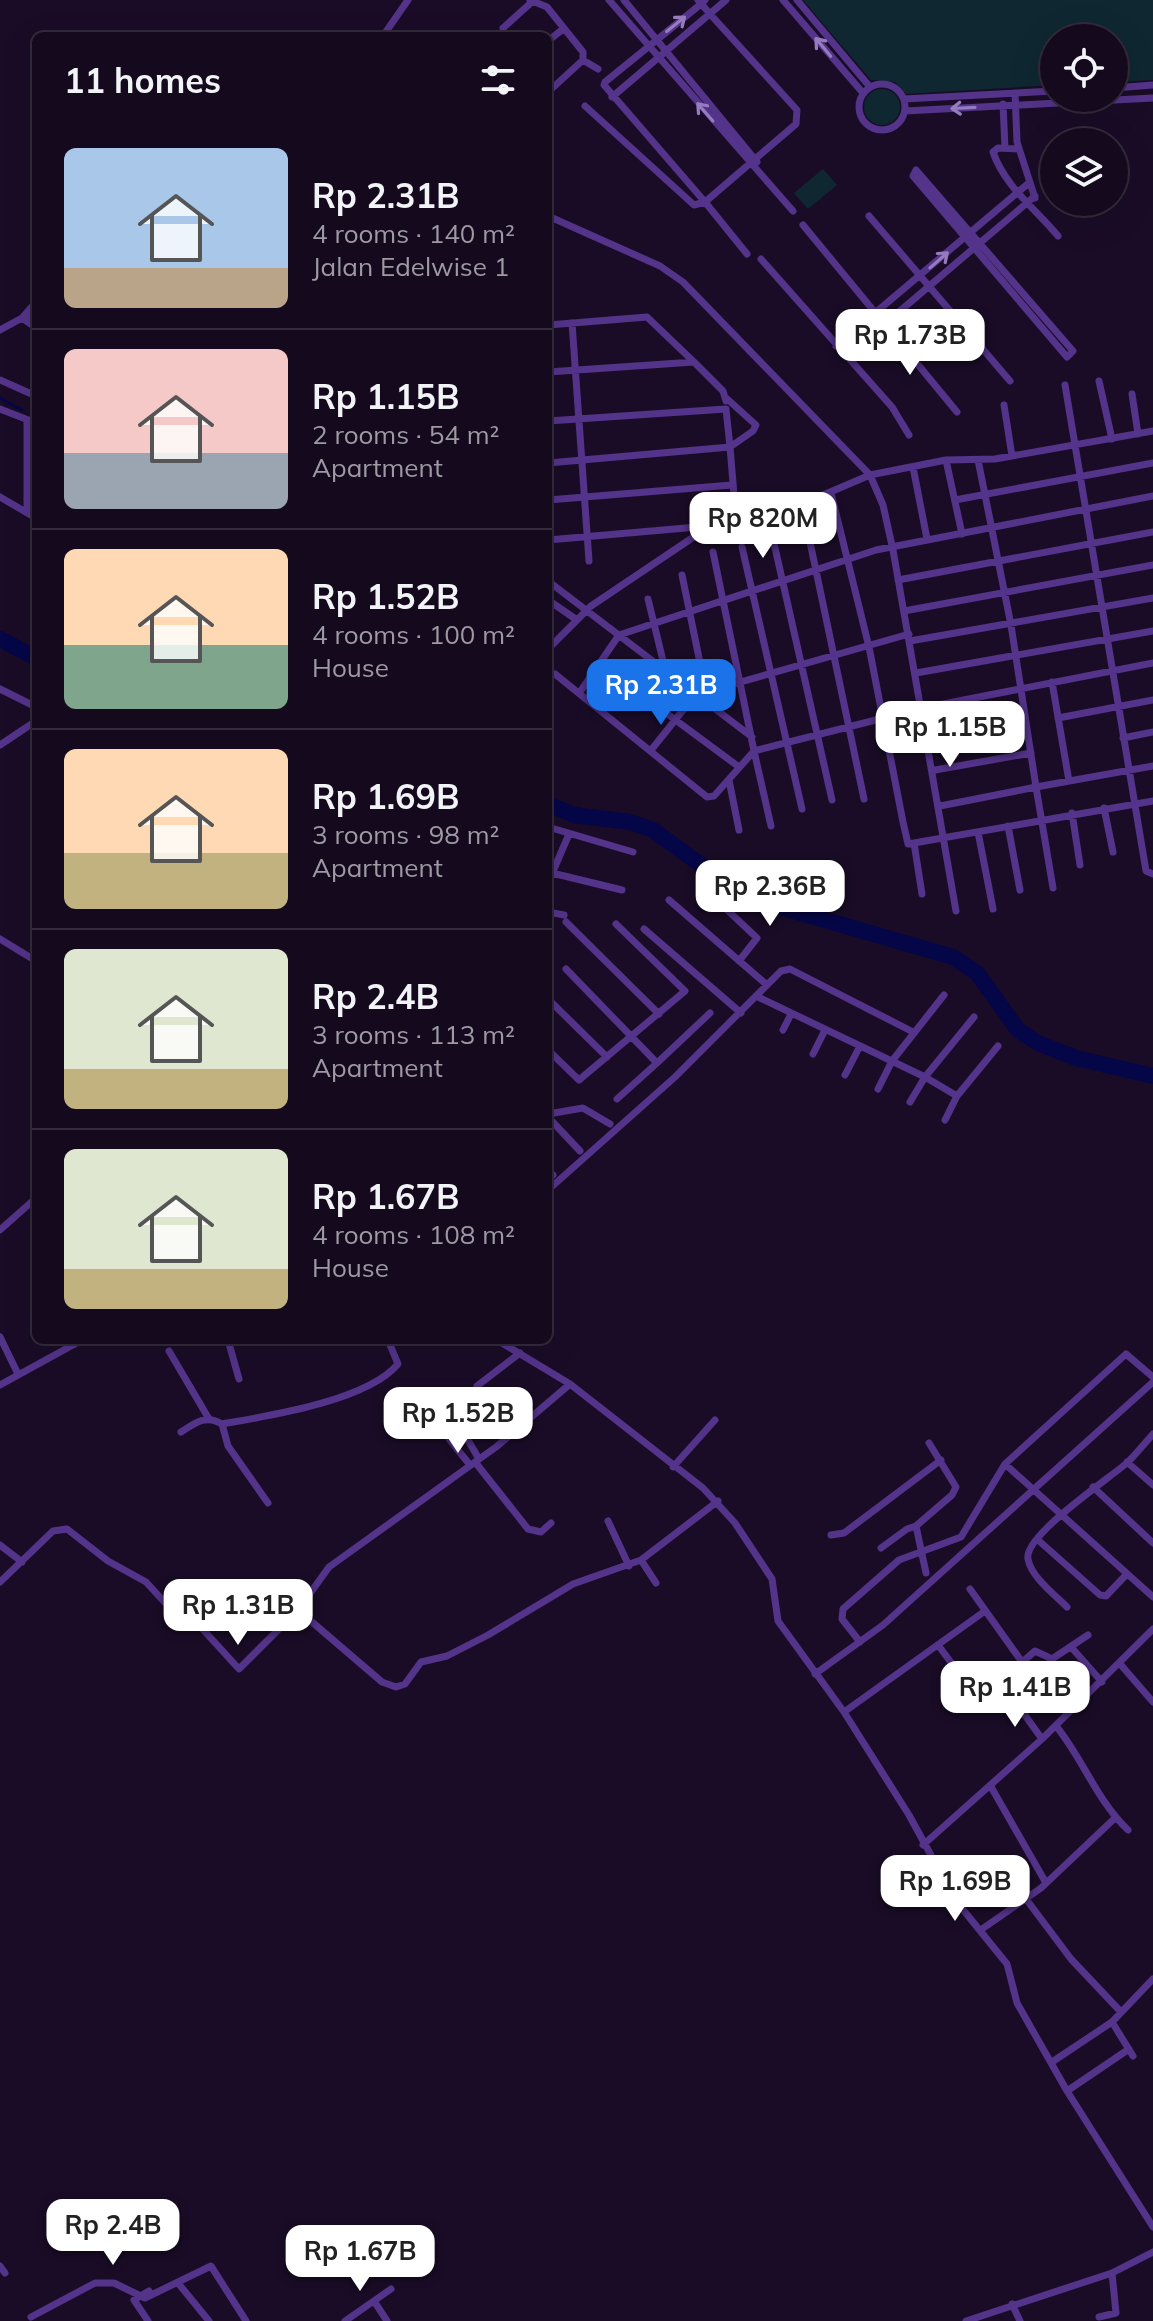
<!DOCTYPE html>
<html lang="en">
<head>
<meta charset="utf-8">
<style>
	body { margin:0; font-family:Mulish,sans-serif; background:#1d1226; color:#f1f3f6; height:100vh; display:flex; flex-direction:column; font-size:30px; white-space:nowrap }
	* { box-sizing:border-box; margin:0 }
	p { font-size:26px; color:#9d9aa4 }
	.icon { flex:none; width:44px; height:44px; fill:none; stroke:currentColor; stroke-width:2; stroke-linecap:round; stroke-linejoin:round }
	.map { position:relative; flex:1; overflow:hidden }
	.panel { position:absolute; left:32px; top:32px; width:520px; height:1312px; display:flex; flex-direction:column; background:#14091d; border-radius:12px; box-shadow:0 8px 32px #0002,0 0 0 2px #332a3b }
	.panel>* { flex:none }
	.fabs { position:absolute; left:1040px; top:24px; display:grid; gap:16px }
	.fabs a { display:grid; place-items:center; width:88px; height:88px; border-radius:50%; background:#14091d; box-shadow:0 8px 32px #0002,0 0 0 2px #332a3b; font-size:40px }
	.price { position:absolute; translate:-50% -68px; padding:0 18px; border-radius:16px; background:#fff; color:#222; font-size:26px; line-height:52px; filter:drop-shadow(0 2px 4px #0008) }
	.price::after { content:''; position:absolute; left:50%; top:48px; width:24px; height:18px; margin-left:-12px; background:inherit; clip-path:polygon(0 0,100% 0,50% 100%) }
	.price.active { background:#1a73e8; color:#fff }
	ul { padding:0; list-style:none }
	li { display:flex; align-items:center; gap:24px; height:200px; padding:0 32px }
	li+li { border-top:2px solid #332a3b }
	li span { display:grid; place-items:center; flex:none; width:224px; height:160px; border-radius:12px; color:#555 }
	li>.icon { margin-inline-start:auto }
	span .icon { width:96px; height:96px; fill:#fffc; stroke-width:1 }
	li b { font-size:34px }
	h2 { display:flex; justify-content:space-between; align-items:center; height:96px; padding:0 32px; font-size:34px }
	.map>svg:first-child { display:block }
	.green { fill:#0f2731 }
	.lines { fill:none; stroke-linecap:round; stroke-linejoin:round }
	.stream { stroke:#050647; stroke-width:3 }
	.river { stroke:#050647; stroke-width:16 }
	.minor { stroke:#54338a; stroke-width:7 }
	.oneway { stroke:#967bbf }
</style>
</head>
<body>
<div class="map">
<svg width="1153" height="2321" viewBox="0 0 1153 2321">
	<rect width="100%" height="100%" fill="#1a0c27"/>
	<path class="green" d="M 803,0 L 1153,0 L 1153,80 L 1114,82 L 1114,38 L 1054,38 L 1054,85 L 906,94 L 895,82 L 871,80 Z
		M864 107a18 18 0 1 1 36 0a18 18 0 1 1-36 0Z
		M 823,169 L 837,185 L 808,209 L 794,193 Z"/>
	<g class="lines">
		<path class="stream" d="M 0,398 L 22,410"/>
		<path class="river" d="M 0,639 L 36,658
			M 548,804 L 574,815 L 630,822 L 653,830 L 723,881 L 770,904 L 953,957 L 977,973 L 1018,1030 L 1038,1043 L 1076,1058 L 1153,1076"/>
		<path class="minor" d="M 530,0 L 547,7 L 583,52 L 583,60 L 598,69
			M 609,0 L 793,211
			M 624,0 L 757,162
			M 698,0 L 710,14 L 797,110 L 796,124 L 705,202 L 604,85 L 605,82 L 701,4 L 705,0
			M 783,0 L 863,93
			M 797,0 L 870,87
			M 503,28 L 533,1
			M 383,36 L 408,0
			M 548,41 L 563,29
			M859 107a23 23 0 1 1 46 0a23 23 0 1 1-46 0Z
			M 1114,88 L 1153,85
			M 548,92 L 583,60
			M 1015,93 L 1017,142 L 1035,198
			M 612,97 L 726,0
			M 904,99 L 1054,91
			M 1003,104 L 1005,148
			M 585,106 L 694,205 L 705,202 L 747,254
			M 905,111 L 1153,98
			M 1019,149 L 998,148 L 993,152 C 1005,187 1036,209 1058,236
			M 916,170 L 1073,351 L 1067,357 L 913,176 Z
			M 548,216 L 660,266 L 683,282 L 870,475 L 883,505 L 893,550 L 956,911
			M 869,216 L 1010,381
			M 803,225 L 957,412
			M 761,259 L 892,407 L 909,435
			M 22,318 L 36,302
			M 22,318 L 36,328
			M 572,323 L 589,561
			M 548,325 L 647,317 L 694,362
			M 0,330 L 22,318 L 36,315
			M 836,346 L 1030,182
			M 846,357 L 1035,196
			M 548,372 L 694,362 L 723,391 L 726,401
			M 0,380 L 36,396
			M 1099,381 L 1112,439
			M 1065,385 L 1146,871 L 1153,874
			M 1132,394 L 1138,434
			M 1004,405 L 1012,456
			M 0,409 L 36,423
			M 548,421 L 726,409 L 730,447 L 753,431 L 756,425 L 725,397
			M 946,460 L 962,534
			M 548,463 L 730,447 L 735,507 L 709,526 L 548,540
			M 913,467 L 927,539
			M 831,493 L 869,647 L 903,822 L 908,844 L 914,843 L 922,894
			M 0,497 L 36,518
			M 548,500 L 732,485
			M 955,500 L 1153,463
			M 27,510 L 27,422
			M 771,530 L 832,800
			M 742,547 L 802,809
			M 713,552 L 754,751 L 923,708 L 1153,663
			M 682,575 L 706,692
			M 898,580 L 1153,532
			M 548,581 L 752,737
			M 648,599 L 666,673
			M 548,600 L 577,620
			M 904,611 L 1153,565
			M 619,635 L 876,550 L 1153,496
			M 910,641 L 1153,598
			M 548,649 L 591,606 L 707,528
			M 600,664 L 739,767
			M 916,673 L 1153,631
			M 555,674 L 707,797 L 714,796 L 754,751
			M 1052,682 L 1069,781
			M 0,689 L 36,707
			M 580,692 L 619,635
			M 1058,718 L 1153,700
			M 1123,738 L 1153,732
			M 929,739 L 1025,723
			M 0,745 L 36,721
			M 652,749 L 695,695 L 909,634
			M 754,751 L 771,826
			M 935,770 L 1031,753
			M 729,780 L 739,830
			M 864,799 L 802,504 L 870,475 L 946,460 L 995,459 L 1153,431
			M 940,806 L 1036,787 L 1011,625 L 978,460
			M 1104,808 L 1113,852
			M 1072,813 L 1080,865
			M 1008,826 L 1020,890
			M 548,827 L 633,852
			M 978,832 L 993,909
			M 914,843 L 1153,801
			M 552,873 L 622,890
			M 548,883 L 569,834
			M 1053,888 L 1036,787 L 1153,766
			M 723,906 L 757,938 L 739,961
			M 548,912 L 564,915
			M 566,922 L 659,1014
			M 644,929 L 741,1013
			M 0,939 L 36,961
			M 566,969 L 657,1063 L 710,1013
			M 767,985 L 781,971 L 790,969 L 913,1032
			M 756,996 L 925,1077 L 957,1096
			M 548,999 L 607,1057
			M 783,1030 L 791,1014
			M 548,1050 L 579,1080 L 685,991 L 616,924
			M 813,1054 L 825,1030
			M 845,1075 L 860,1046
			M 878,1089 L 892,1061 L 944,995
			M 617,1099 L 657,1063
			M 910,1102 L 925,1077 L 974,1017
			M 548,1114 L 583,1108 L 610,1124
			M 548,1117 L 580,1151
			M 945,1120 L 957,1096 L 998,1046
			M 548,1170 L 553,1175
			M 548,1190 L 675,1077 L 767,985 L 669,900
			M 0,1230 L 36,1198
			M 0,1337 L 18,1374
			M 228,1340 L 239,1379
			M 497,1340 L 570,1384 L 703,1488 L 735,1523 L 772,1579 L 778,1621 L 844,1712 L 909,1815 L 956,1901 L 1007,1964 L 1017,2003 L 1067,2091 L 1153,2227
			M 169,1351 L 209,1419
			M 0,1385 L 82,1340
			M 477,1386 L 520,1353
			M 439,1415 L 449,1439 L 470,1465
			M 460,1415 L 462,1430 L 479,1459
			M 222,1424 L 228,1446 L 268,1503
			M 181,1432 C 195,1423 206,1414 222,1424 C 268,1416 367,1401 398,1364 L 388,1340
			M 475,1462 L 528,1529 L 541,1532 L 551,1523
			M 1127,1462 L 1153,1485
			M 1005,1464 L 1126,1354 L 1153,1377
			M 673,1467 L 715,1420
			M 1093,1487 L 1153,1543
			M 608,1521 L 629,1566
			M 916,1526 L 952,1495 L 956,1487 L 929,1443
			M 831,1535 L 844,1533 L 941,1460
			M 1038,1540 L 1100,1595 L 1106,1596 L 1126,1575
			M 0,1545 L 22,1562
			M 881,1548 L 907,1529 L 916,1526 L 926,1573
			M 641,1560 L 656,1583
			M 0,1582 L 53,1531 L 67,1529 L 108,1561 L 146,1582 L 168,1606 L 187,1612 L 239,1669 L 298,1610 L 329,1567 L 496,1447 L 570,1384
			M 239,1589 L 277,1630
			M 970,1589 L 1022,1662
			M 1067,1607 C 1055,1595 1031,1577 1028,1559 C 1023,1536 1110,1478 1128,1462 C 1137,1453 1145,1443 1153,1434
			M 298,1610 L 382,1682 L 396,1687 L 405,1684 L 421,1662 L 447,1656 L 488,1635 L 573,1584 L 641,1560 L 718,1501
			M 860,1642 L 842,1619 L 843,1609 L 899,1560 L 961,1537 L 1005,1464 L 1153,1597
			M 938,1645 L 976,1696 L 980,1708
			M 1071,1647 L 1102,1682
			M 1121,1665 L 1153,1702
			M 815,1674 L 883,1625 L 1153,1382
			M 844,1712 L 985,1611
			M 1056,1726 C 1083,1759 1097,1801 1128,1830
			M 1042,1739 L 1001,1682 L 1003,1679 L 1035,1651 L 1052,1659 L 1088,1635
			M 990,1785 L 1046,1883
			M 923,1845 L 1042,1739 L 1153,1629
			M 1026,1899 L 1071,1959 L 1121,2012
			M 982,1929 L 1041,1888 L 1115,1818
			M 1112,2022 L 1133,2056
			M 1052,2062 L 1112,2022 L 1153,1979
			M 1067,2091 L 1129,2049
			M 0,2266 L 5,2273
			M 178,2283 L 209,2321
			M 374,2301 L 387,2321
			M 1012,2304 L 1020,2321
			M 31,2317 L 95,2283 L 114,2283 L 145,2298 L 211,2266 L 246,2321
			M 1099,2317 L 1116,2313 L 1112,2273
			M 148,2321 L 134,2300 L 149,2291
			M 345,2321 L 391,2289
			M 966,2321 L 1112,2273 L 1153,2252"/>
	</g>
	<defs><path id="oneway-shaft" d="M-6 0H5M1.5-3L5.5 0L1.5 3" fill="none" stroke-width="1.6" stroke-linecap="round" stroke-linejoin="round" transform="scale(2)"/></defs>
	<g class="oneway">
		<use href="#oneway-shaft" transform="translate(676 24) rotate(-39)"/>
		<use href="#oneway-shaft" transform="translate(823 47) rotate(-130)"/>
		<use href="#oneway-shaft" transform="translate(963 108) rotate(177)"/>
		<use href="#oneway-shaft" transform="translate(705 112) rotate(-131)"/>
		<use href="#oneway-shaft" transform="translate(939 260) rotate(-41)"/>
	</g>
</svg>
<div class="fabs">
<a><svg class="icon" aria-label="locate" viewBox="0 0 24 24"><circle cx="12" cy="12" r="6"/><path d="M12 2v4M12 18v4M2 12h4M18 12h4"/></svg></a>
<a><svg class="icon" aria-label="layers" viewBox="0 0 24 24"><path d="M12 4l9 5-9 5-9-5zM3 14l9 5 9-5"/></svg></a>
</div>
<b class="price" style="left:910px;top:377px">Rp 1.73B</b>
<b class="price" style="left:763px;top:560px">Rp 820M</b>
<b class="price active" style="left:661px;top:727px">Rp 2.31B</b>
<b class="price" style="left:950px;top:769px">Rp 1.15B</b>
<b class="price" style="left:770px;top:928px">Rp 2.36B</b>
<b class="price" style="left:458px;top:1455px">Rp 1.52B</b>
<b class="price" style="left:238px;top:1647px">Rp 1.31B</b>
<b class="price" style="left:1015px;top:1729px">Rp 1.41B</b>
<b class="price" style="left:955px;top:1923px">Rp 1.69B</b>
<b class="price" style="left:113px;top:2267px">Rp 2.4B</b>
<b class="price" style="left:360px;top:2293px">Rp 1.67B</b>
<section class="panel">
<h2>11 homes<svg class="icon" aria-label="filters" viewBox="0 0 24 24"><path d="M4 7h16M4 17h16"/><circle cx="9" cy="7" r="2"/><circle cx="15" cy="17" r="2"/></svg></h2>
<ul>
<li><span style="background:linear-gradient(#a9c7e8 75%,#b9a48a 0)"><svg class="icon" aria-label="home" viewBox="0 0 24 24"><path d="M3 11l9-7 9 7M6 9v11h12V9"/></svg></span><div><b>Rp 2.31B</b><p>4 rooms · 140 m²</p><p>Jalan Edelwise 1</p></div></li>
<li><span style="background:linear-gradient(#f6c9c9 65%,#9aa5b1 0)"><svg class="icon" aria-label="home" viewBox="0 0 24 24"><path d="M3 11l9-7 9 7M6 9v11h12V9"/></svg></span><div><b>Rp 1.15B</b><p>2 rooms · 54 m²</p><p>Apartment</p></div></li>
<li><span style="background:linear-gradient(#ffd9b3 60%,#7fa58c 0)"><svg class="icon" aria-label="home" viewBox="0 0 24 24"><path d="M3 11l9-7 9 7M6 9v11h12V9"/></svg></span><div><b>Rp 1.52B</b><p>4 rooms · 100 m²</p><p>House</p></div></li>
<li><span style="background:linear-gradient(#ffd9b3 65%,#c2b280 0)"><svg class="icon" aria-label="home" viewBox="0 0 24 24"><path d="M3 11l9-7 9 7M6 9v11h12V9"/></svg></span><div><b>Rp 1.69B</b><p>3 rooms · 98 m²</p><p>Apartment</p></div></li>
<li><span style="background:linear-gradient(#dfe7d0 75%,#c2b280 0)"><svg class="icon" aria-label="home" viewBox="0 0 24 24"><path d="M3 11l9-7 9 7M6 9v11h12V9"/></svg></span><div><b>Rp 2.4B</b><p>3 rooms · 113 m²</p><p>Apartment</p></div></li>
<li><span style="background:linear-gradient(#dfe7d0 75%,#c2b280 0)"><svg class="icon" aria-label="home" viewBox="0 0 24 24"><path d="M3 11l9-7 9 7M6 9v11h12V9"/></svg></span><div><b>Rp 1.67B</b><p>4 rooms · 108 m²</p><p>House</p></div></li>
</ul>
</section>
</div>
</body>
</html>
